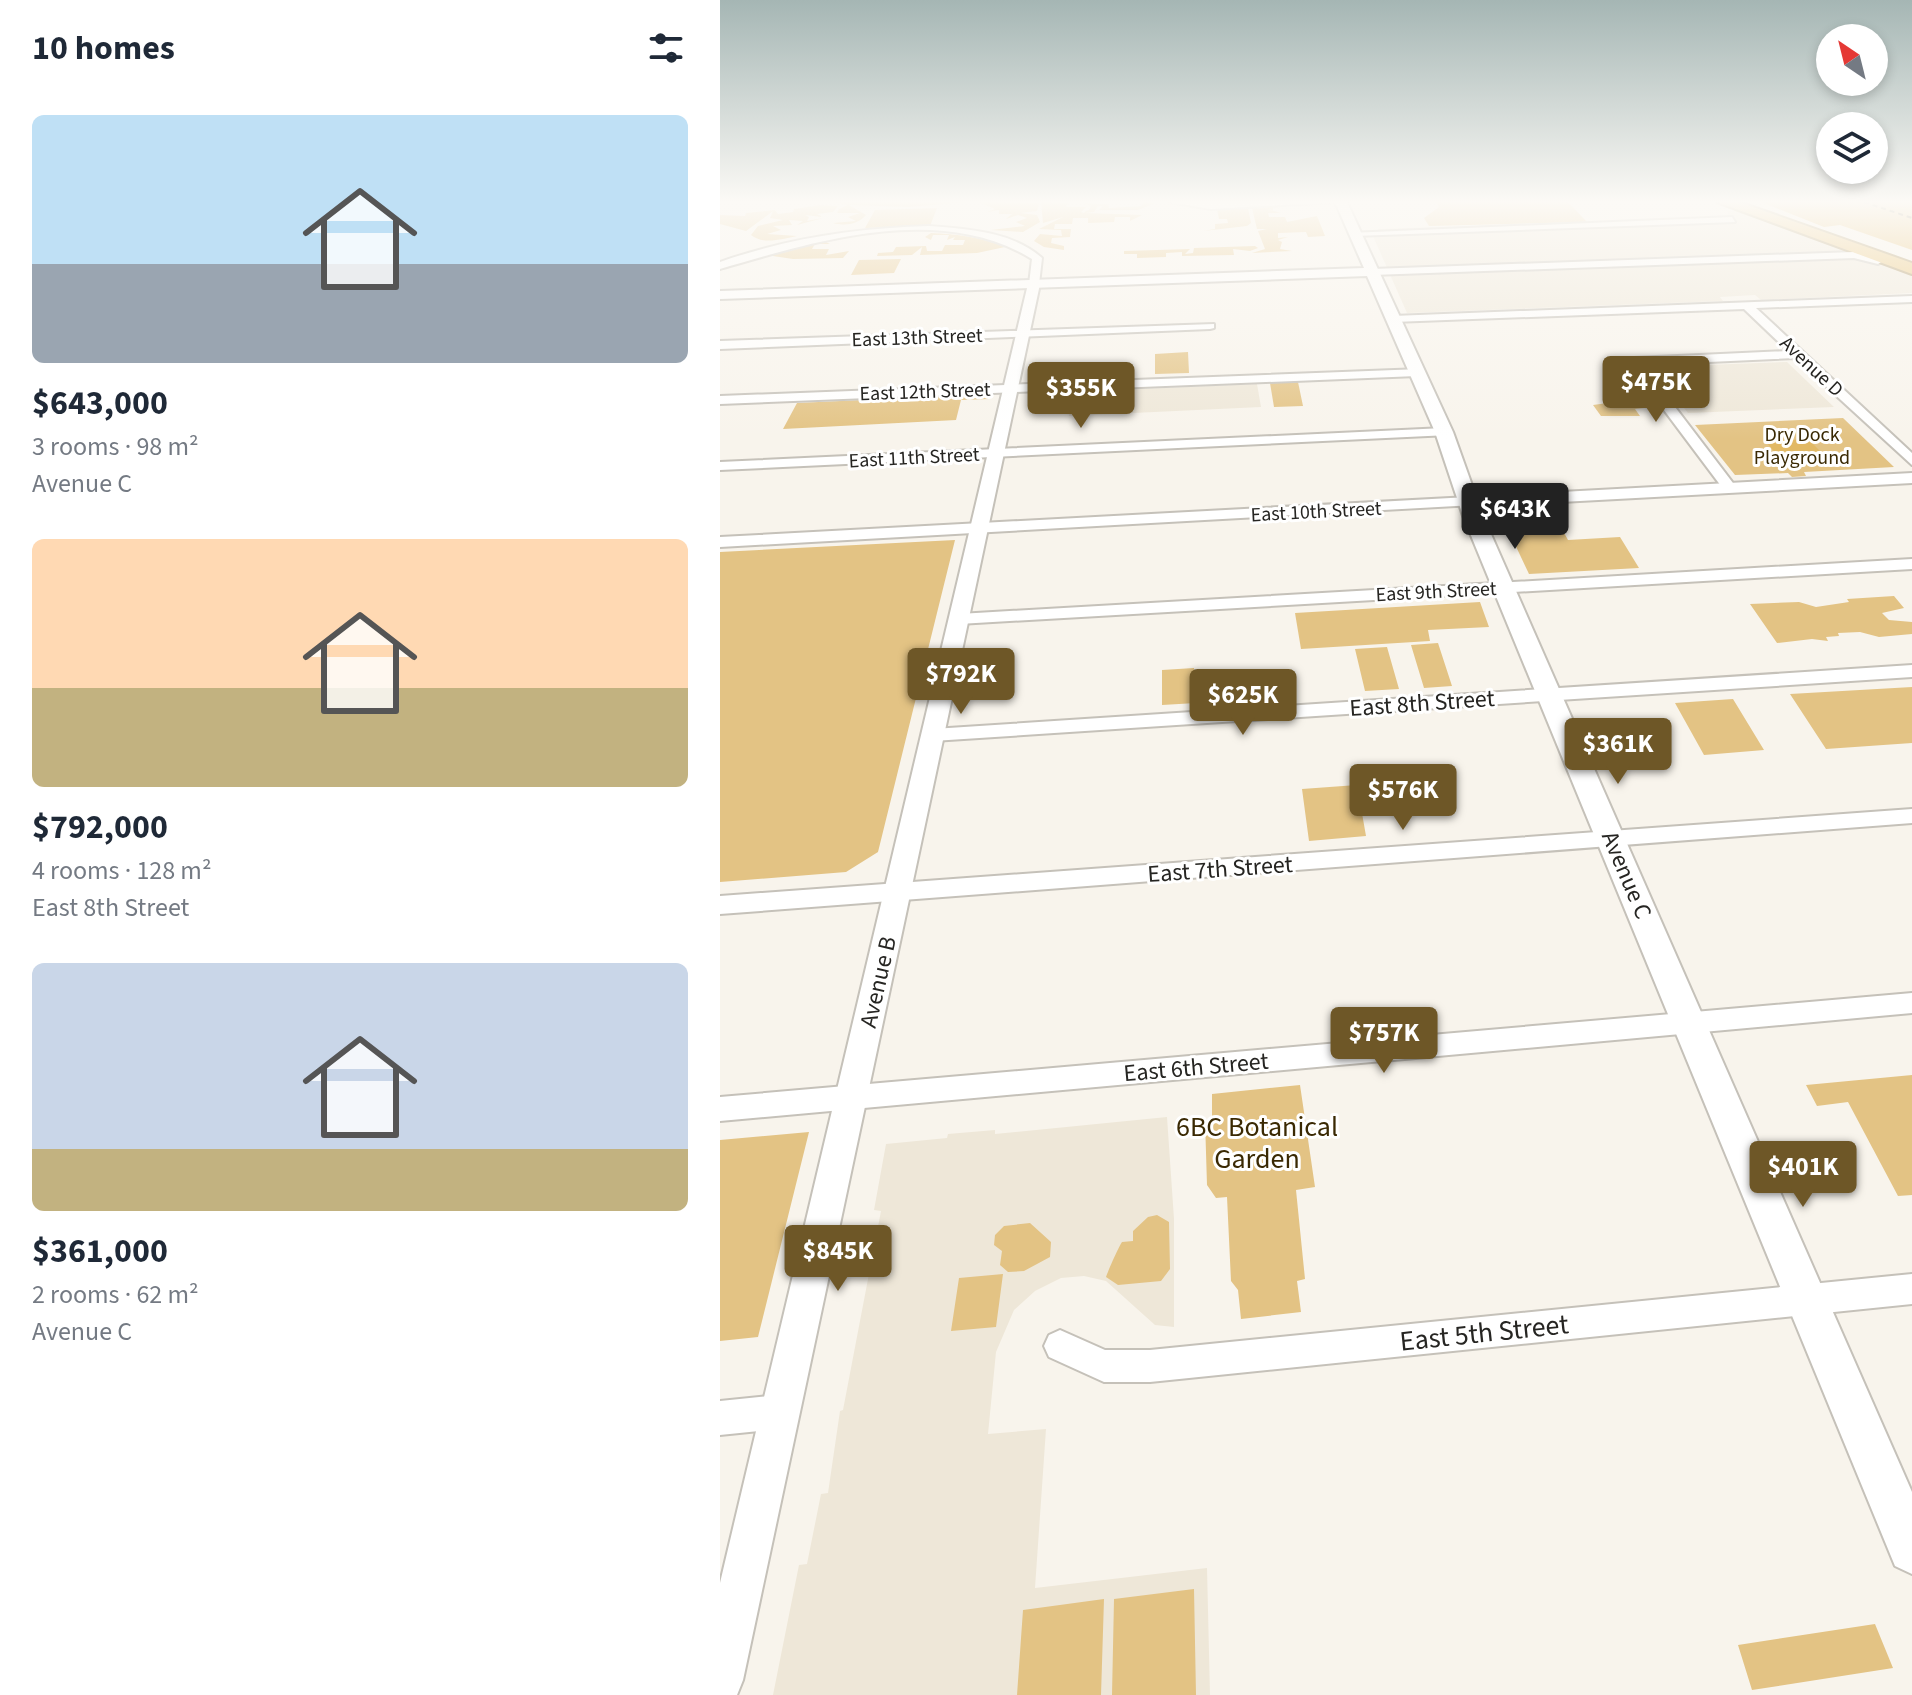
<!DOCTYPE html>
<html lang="en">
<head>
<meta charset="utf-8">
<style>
	body { margin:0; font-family:"Source Sans 3",sans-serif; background:#f2f2f3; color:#1f2937; height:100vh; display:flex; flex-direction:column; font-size:30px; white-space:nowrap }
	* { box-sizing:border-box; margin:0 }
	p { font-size:26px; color:#747a83 }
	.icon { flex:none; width:44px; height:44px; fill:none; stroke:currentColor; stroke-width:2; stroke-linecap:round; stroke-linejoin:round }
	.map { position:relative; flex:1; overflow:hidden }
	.panel { display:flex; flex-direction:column; background:#fff; width:720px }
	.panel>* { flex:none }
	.needle { width:52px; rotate:325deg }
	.buttons { position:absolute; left:1096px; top:24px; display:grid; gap:16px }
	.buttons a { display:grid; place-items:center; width:72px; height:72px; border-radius:50%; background:#fff; box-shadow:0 4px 12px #0003; font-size:40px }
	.price { position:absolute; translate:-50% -68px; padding:0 18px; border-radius:8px; background:#6e5727; color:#fff; font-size:26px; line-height:52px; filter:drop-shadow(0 2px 4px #0008) }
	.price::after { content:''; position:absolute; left:50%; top:48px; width:24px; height:18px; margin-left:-12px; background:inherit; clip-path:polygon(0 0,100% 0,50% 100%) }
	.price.active { background:#222; color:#fff }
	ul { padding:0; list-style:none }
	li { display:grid; align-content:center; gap:16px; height:424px; padding:0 32px }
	li span { display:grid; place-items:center; height:248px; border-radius:12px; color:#555 }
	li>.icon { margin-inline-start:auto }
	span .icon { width:144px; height:144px; fill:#fffc; stroke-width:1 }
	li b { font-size:34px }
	h2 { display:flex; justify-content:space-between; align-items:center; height:96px; padding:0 32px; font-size:34px }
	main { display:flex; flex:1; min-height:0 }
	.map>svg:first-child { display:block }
	.built { fill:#eee7d8 }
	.green { fill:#e3c384 }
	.water { fill:#e2b965 }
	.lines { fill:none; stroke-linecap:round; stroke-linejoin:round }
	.ferry { stroke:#402f09; stroke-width:2; stroke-dasharray:5 4; stroke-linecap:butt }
	.minor-casing { stroke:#c5c1b9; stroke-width:4 }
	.tertiary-casing { stroke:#c5c1b9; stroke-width:4 }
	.secondary-casing { stroke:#c5c1b9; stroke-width:4 }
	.motorway-casing { stroke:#a3884f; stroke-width:4 }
	.minor { fill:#fff; fill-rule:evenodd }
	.tertiary { fill:#fff; fill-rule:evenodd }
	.secondary { fill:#fff; fill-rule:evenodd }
	.motorway { fill:#e7bd67; fill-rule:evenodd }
	.labels { text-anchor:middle; stroke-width:6; stroke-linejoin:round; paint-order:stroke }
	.far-street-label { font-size:20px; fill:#262522; stroke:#fff }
	.far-park-label { font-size:20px; fill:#3a2903; stroke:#fff }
	.street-label { font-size:24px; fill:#262522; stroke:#fff }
	.near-park-label { font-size:28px; fill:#3a2903; stroke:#fff }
	.near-street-label { font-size:28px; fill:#262522; stroke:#fff }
</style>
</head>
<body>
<main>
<section class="panel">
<h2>10 homes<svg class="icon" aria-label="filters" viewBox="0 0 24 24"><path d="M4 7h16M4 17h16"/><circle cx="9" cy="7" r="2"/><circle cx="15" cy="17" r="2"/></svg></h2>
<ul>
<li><span style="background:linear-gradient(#bfe0f5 60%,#9aa5b1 0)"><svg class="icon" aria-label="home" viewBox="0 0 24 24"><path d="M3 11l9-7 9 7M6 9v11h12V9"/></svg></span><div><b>$643,000</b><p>3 rooms · 98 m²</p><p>Avenue C</p></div></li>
<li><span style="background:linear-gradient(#ffd9b3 60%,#c2b280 0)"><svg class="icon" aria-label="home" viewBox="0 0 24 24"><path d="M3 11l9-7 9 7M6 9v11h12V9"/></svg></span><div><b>$792,000</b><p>4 rooms · 128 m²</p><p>East 8th Street</p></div></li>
<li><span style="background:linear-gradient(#c9d6e8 75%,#c2b280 0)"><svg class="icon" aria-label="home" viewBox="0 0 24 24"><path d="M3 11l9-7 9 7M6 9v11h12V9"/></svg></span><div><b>$361,000</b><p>2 rooms · 62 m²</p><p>Avenue C</p></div></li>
</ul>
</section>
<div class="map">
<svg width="1192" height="1695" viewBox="0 0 1192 1695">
	<rect width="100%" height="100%" fill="#f8f4ec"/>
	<path class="built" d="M 1015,210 L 1165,262 L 1159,262 L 1192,276 L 1192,293 L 1041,300 L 1035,295 L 1000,297 L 1003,301 L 687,313 L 653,236 L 661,236 L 658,229 L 1007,217 L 1008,211 Z
		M 1067,362 L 1114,407 L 968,413 L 931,367 Z
		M 537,384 L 541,407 L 349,416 L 352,392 Z
		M 447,1117 L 454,1219 L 454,1327 L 435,1325 L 386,1281 L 364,1276 L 341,1278 L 315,1291 L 294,1310 L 276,1352 L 268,1434 L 326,1429 L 315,1588 L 487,1568 L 490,1695 L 53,1695 L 79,1565 L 87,1564 L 101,1494 L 108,1493 L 120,1411 L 123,1410 L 161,1211 L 154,1210 L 166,1144 L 227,1138 L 228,1134 L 275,1130 L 275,1134 Z"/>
	<path class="green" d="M 111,202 L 250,202 L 188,207 L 129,205 L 146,215 C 137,225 125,226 113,223 L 136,221 L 128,217 L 140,213 L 117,213 L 119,209 L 128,205 Z
		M 258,202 L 319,203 L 317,211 L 300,213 L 317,215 L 320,222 L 303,232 L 271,230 L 305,226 L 296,222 L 307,218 L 298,215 L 286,219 L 292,214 L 279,214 L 279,210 L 267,212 L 275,209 Z
		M 321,202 L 348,203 L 346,207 L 366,207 L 361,212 L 364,213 L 366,211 L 369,210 L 371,206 L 364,203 L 388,204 L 389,208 L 421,206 L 424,202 L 435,203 L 418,210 L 379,210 L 383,206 L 378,206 L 374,212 L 365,213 L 422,215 L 410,221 L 410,217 L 395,217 L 394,222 L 368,223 L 368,218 L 353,218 L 352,224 L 335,224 L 334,229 L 351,229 L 350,237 L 332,238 L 331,243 L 344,246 L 344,250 L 324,247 L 314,241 L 320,234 L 342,236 L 341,230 L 319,229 L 343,217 L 323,223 Z
		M 716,202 L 848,202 L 867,222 L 709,226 L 704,218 L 719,207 Z
		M 100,205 L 118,206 L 113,212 L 97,214 L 103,217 L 85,215 L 89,217 L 87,221 L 103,218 L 77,225 L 83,221 L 69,220 L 72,225 L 53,226 L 61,230 L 47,234 L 77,236 C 62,239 43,245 31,235 L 38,226 L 63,220 L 50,218 L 53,211 L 26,231 L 0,224 L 0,215 L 25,216 L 26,213 L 55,210 L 58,214 L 73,212 L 74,209 Z
		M 553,207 L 553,210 L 547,209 L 561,213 L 548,213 L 549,217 L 565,217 L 567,222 L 597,216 L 605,236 L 588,237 L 586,232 L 558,233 L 558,238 L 568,237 L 558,240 L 562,242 L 560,249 L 572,251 L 532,253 L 545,249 L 538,231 L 547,229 L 537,229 L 532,208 Z
		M 217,208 L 210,226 L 145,228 L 155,210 Z
		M 528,208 L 531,223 L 527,226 L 483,231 L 495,229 L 495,224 L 508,223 L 507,219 L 499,219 L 497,209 Z
		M 211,233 C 236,234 262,237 285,247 L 257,253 L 200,255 L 202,247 L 192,255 L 157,256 L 158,253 L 173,252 L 176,247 L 206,246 L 207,251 L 222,251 L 225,245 L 243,245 L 245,240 L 233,240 L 235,237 L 227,240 L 229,235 L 213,235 L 211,240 L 205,237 Z
		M 102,240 L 110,244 L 95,244 L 92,249 L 109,249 L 106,255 L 129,251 L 123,258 L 73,259 L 46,255 Z
		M 535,246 L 538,248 L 530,251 L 513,249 L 514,255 L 462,256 L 462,252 L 446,253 L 446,257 L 417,258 L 417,254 L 404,254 L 404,251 L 470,249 L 465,254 L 473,253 L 474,248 Z
		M 181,259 L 174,273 L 131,275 L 139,260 Z
		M 468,352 L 469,373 L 435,374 L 435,354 Z
		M 578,382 L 583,406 L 554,407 L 550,383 Z
		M 271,394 L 270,399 L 241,400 L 236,420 L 63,429 L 77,403 Z
		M 917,399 L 924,408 L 915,409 L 920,416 L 881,416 L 873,405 Z
		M 1123,418 L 1174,467 L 1084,472 L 1086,476 L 1072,477 L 1068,473 L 1015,475 L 975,425 Z
		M 836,518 L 848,540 L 900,537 L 919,568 L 809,574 L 784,521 Z
		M 235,540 L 158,852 L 126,872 L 0,882 L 0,552 Z
		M 1174,596 L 1184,608 L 1162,613 L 1169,620 L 1192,622 L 1192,634 L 1159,637 L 1140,632 L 1118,633 L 1119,636 L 1106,637 L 1108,641 L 1092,639 L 1057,643 L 1030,604 L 1079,602 L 1096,607 L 1129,602 L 1127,599 Z
		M 760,602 L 769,627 L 708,630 L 710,641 L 581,649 L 575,613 Z
		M 718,643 L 732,686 L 704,688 L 691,645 Z
		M 667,647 L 679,689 L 645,691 L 635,649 Z
		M 474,668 L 476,703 L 442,705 L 442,670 Z
		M 1192,687 L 1192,743 L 1106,749 L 1070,694 Z
		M 1013,699 L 1044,750 L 984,755 L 955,703 Z
		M 637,785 L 646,836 L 589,841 L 582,789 Z
		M 1192,1075 L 1192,1195 L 1178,1196 L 1128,1102 L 1097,1106 L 1086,1085 Z
		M 580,1085 L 595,1187 L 576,1190 L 585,1279 L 577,1281 L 581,1312 L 521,1319 L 518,1290 L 511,1281 L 507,1197 L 496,1198 L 487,1185 L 485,1120 L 492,1119 L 492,1094 Z
		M 89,1132 L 38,1337 L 0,1341 L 0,1140 Z
		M 437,1215 L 449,1222 L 450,1269 L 441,1281 L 398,1285 L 386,1277 C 388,1271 398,1248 402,1242 L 413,1241 L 413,1231 L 428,1217 Z
		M 310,1223 L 331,1242 L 330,1257 L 304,1271 L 288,1272 L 280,1265 L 282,1251 L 274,1245 L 275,1235 L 284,1226 Z
		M 283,1274 L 276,1327 L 231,1331 L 239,1278 Z
		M 474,1589 L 476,1695 L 392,1695 L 394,1599 Z
		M 384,1599 L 381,1695 L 297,1695 L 303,1610 Z
		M 1155,1624 L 1173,1668 L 1032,1690 L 1018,1645 Z"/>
	<path class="water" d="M 1041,202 L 1192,202 L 1192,250 L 1120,225 L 1104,227 Z
		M 1088,439 L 1104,455 L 1060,458 L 1045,441 Z"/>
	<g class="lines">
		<path class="ferry" d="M 1144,202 L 1192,218"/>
		<defs>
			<path id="minor" d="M 449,202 L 617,202 L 491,209 Z
				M 1012,217 L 1015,222 L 634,236 L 629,233 Z
				M 209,226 C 248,229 291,231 322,258 L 319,284 L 314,287 L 309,284 L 312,259 C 219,202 96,241 0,269 L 0,262 C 68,238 137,228 209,226 Z
				M 1134,252 L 1163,261 L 1158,264 L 1134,258 L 652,275 L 647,272 L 652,269 Z
				M 1192,296 L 1192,302 L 1036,308 L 1192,453 L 1192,465 L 1075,358 L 923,365 L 1016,487 L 1009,491 L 1004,490 L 908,362 L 914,358 L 1068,351 L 1024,309 L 673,322 L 667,319 L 673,316 Z
				M 494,324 L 494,328 L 490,329 L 0,349 L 0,341 Z
				M 701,369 L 703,372 L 697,376 L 0,404 L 0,396 Z
				M 724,428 L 729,429 L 729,435 L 0,470 L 0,462 Z
				M 749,497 L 757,502 L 754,505 L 0,547 L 0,537 Z
				M 1192,559 L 1192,569 L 239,624 L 230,619 L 239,614 Z
				M 1192,665 L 1192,677 L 213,741 L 203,735 L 213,729 Z
				M 1192,809 L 1192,823 L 0,914 L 0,896 Z
				M 1192,993 L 1192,1013 L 0,1121 L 0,1097 Z
				M 1192,1274 L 1192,1304 L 430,1382 L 384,1382 L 329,1357 L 324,1346 L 329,1335 L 340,1330 L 385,1350 L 430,1350 Z
				M 60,1395 L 72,1400 L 77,1412 L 72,1424 L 60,1429 L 0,1435 L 0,1401 Z"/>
			<path id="tertiary" d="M 314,280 L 320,284 L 23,1680 L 17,1695 L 0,1695 L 0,1583 L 308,284 Z
				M 1192,473 L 1192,483 L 749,507 L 740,502 L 749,497 Z"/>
			<path id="secondary" d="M 615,202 L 627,202 L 733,432 L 763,516 L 1192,1492 L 1192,1574 L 1175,1566 L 743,516 L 715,432 L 647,276 L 0,299 L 0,291 L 644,268 Z"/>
			<path id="motorway" d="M 997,202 L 1019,202 L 1192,263 L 1192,274 Z"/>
		</defs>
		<use href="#minor" class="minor-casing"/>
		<use href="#tertiary" class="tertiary-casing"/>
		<use href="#secondary" class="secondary-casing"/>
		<use href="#motorway" class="motorway-casing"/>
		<use href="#minor" class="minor"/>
		<use href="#tertiary" class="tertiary"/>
		<use href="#secondary" class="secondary"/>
		<use href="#motorway" class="motorway"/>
	</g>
	<linearGradient id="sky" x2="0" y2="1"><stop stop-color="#a5b6b4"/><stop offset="0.46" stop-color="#fcfaf6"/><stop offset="1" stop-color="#fcfaf6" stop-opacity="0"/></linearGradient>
	<rect width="1192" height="439" fill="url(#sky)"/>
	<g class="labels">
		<g class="far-street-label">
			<text transform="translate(197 337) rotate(-2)" y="7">East 13th Street</text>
			<text transform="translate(1092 366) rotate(43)" y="7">Avenue D</text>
			<text transform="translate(205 391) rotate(-2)" y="7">East 12th Street</text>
			<text transform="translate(194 457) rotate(-3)" y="7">East 11th Street</text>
			<text transform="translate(596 511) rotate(-3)" y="7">East 10th Street</text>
			<text transform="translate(716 591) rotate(-3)" y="7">East 9th Street</text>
		</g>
		<g class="far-park-label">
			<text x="1082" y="441">Dry Dock<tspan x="1082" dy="23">Playground</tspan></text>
		</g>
		<g class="street-label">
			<text transform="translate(702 703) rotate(-4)" y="8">East 8th Street</text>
			<text transform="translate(500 869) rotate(-4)" y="8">East 7th Street</text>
			<text transform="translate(907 875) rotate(67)" y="8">Avenue C</text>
			<text transform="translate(158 982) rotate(-77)" y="8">Avenue B</text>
			<text transform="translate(476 1067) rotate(-5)" y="8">East 6th Street</text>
		</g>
		<g class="near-park-label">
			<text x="537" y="1136">6BC Botanical<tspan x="537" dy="32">Garden</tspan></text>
		</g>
		<g class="near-street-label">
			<text transform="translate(764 1332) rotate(-6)" y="10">East 5th Street</text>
		</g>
	</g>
</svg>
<div class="buttons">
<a><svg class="needle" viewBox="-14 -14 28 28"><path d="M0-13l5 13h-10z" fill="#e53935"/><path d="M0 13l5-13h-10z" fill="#747a83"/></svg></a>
<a><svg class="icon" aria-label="layers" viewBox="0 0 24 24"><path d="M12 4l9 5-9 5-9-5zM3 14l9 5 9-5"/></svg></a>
</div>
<b class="price" style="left:936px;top:424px">$475K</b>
<b class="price" style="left:361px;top:430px">$355K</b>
<b class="price active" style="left:795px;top:551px">$643K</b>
<b class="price" style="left:241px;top:716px">$792K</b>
<b class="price" style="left:523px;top:737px">$625K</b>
<b class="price" style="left:898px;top:786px">$361K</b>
<b class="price" style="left:683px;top:832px">$576K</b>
<b class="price" style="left:664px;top:1075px">$757K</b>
<b class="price" style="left:1083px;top:1209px">$401K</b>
<b class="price" style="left:118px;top:1293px">$845K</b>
</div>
</main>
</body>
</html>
